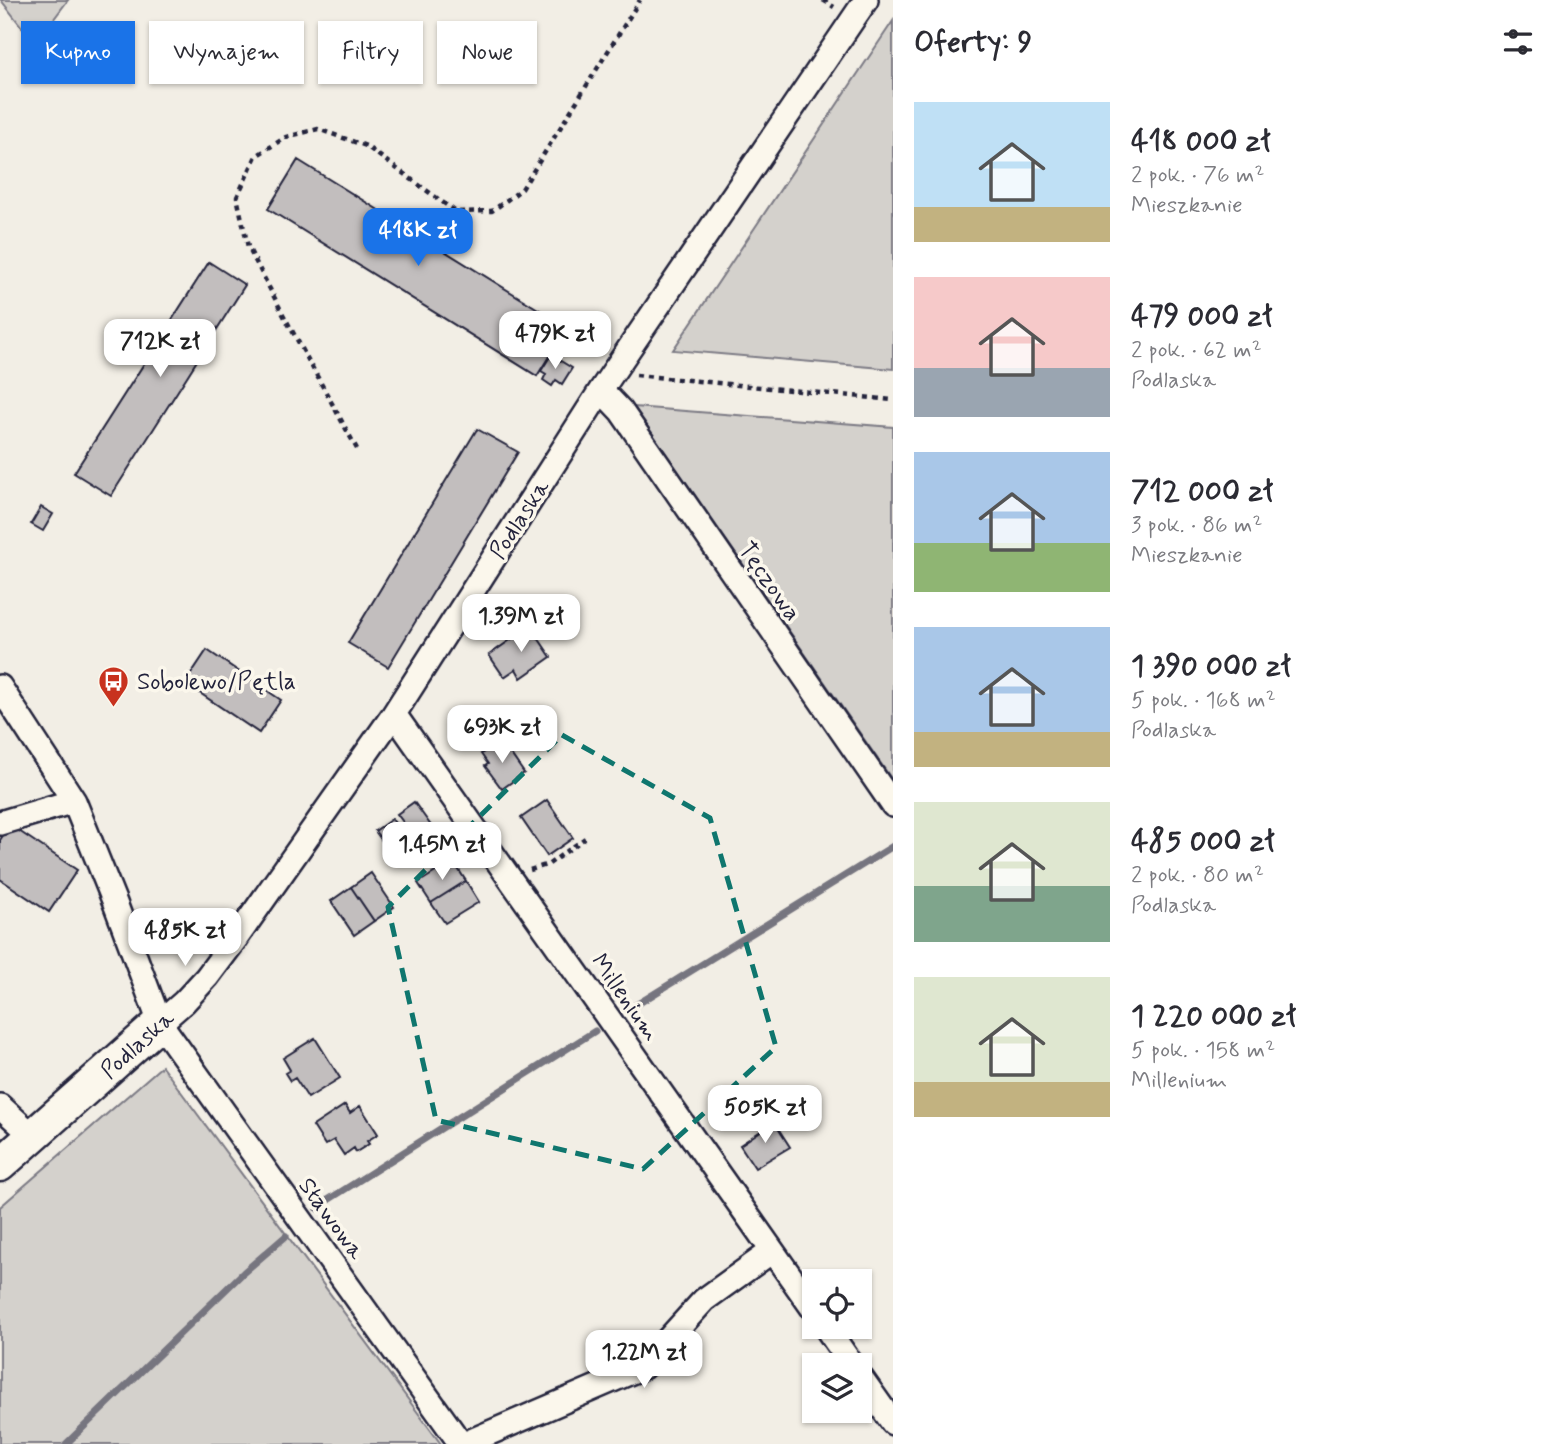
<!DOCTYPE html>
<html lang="pl">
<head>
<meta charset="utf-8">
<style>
	body { margin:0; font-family:Mynerve,sans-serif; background:#f7f7f7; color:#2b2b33; height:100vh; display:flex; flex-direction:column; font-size:26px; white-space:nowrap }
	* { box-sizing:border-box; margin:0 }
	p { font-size:23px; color:#7c7c81 }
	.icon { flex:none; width:38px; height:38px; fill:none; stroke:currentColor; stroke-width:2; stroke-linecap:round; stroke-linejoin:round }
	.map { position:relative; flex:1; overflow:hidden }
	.sheet { display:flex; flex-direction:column; background:#fff; width:665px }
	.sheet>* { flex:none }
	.guide { position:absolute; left:21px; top:21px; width:665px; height:63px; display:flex; gap:14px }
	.buttons { position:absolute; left:802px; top:1269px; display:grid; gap:14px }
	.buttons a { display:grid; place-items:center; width:70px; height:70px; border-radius:0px; background:#fff; box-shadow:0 2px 5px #0004; font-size:35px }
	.price { position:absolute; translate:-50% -60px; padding:0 16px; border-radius:14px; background:#fff; color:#222; font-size:23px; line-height:46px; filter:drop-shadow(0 2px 4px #0008) }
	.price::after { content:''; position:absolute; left:50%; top:42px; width:21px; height:16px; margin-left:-10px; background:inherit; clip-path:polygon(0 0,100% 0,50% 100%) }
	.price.on { background:#1a73e8; color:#fff }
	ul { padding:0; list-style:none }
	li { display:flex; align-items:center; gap:21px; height:175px; padding:0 21px }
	li span { display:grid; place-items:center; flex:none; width:196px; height:140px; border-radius:0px; color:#555 }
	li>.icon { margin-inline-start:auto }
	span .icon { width:84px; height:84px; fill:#fffc; stroke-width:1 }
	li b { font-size:30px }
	h2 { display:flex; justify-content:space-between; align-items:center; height:84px; padding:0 21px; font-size:30px }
	.tag { padding:0 24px; border-radius:0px; background:#fff; box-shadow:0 2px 5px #0004; font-size:24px; line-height:63px }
	.tag.on { background:#1a73e8; color:#fff }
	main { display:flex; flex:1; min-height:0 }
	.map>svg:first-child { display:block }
	.green { fill:#d4d1cc; stroke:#7b7a84; stroke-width:2 }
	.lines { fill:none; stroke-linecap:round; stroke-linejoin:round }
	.stream { stroke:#76747f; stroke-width:7 }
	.building { fill:#c2bebe; stroke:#22223b; stroke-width:2 }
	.street-casing { stroke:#22223b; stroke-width:28 }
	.secondary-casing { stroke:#22223b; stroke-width:37 }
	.path { stroke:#22223b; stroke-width:4.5; stroke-dasharray:5 5; stroke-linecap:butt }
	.street { stroke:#fbf7ec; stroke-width:23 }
	.secondary { stroke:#fbf7ec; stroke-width:32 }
	.marked { fill:none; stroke:#0f766e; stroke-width:5; stroke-dasharray:14 9; stroke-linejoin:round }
	.labels { text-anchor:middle; stroke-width:7; stroke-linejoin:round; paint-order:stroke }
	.street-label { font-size:24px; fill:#22223b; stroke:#fbf7ec }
	.poi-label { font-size:24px; fill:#22223b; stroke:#fbf7ec; text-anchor:start }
</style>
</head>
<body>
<main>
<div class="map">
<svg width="893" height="1444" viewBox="0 0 893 1444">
	<rect width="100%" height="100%" fill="#f2eee5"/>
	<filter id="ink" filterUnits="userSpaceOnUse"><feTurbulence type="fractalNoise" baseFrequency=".0143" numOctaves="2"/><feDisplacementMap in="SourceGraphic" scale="14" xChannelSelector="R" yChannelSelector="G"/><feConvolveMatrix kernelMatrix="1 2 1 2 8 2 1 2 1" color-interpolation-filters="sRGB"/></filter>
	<g filter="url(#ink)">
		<path class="green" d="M 1,0 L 68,0 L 35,44 Z
			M 893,21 L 893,369 L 673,350 Z
			M 634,407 L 893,427 L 893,781 Z
			M 162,1066 L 441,1444 L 0,1444 L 0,1207 Z"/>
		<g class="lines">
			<path class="stream" d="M 628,1010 L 893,846
				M 318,1209 L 328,1200 L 595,1031
				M 66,1444 L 244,1272 L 286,1236"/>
		</g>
		<path class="building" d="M 298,160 L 567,327 L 537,376 L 268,209 Z
			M 209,262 L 245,285 L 111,496 L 74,473 Z
			M 551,355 L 572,368 L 562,384 L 556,380 L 552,386 L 543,380 L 546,374 L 541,371 Z
			M 477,429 L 518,452 L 388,667 L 348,643 Z
			M 41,507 L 53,514 L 43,531 L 31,524 Z
			M 530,626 L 551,657 L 521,678 L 516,669 L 504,677 L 489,655 Z
			M 207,650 L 281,700 L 259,733 L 185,683 Z
			M 498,742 L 505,752 L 508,750 L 524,773 L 502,789 L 485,766 L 488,764 L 481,754 Z
			M 547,800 L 573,838 L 547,856 L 521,818 Z
			M 414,802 L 437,834 L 421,846 L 397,814 Z
			M 392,819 L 415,851 L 398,863 L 375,831 Z
			M 10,825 L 77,870 L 49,912 L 0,879 L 0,840 Z
			M 453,861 L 466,881 L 431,903 L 418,883 Z
			M 371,873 L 394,907 L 374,921 L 351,887 Z
			M 466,881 L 479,902 L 445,923 L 431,903 Z
			M 351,887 L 374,921 L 354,935 L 331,901 Z
			M 315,1038 L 340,1078 L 308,1098 L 295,1078 L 290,1081 L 285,1073 L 290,1070 L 283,1058 Z
			M 345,1105 L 350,1113 L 360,1106 L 378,1134 L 367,1141 L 369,1144 L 356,1152 L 354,1148 L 344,1155 L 334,1140 L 325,1145 L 313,1126 Z
			M 774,1122 L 790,1147 L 755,1168 L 740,1145 Z"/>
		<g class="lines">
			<defs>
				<path id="street" d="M 601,390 L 621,411 L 893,805
					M 0,687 L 74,801 L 115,903 L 160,1023 L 461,1444
					M 394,714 L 814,1310
					M 0,823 L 74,801
					M 160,1023 L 184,1002 L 207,977 L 237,937 L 394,714 L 601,390 L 866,0
					M 0,1106 L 33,1136
					M 825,1326 L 852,1365
					M 859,1375 L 893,1423
					M 464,1444 L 643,1367 L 704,1300 L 772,1251"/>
				<path id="secondary" d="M 0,1165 L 160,1023"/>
			</defs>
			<use href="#street" class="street-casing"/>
			<use href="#secondary" class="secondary-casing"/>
			<path class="path" d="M 823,0 L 834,7
				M 636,375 L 893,400
				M 357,449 L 283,314 L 248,247 L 237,197 L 256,156 L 286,137 L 318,129 L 366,146 L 456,212 L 492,211 L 522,189 L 640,0
				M 530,870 L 549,864 L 585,838"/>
			<use href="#street" class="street"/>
			<use href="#secondary" class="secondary"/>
		</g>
	</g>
	<path class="marked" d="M 562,735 L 710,818 L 776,1047 L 643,1169 L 436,1120 L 388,907 Z"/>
	<defs>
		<symbol id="bus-pin" viewBox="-11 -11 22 30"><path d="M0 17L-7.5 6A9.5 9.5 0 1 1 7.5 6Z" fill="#c8321e" stroke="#fbf7ec"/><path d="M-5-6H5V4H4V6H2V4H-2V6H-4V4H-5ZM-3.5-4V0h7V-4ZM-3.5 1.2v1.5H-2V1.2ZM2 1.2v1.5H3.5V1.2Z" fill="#fff"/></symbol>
	</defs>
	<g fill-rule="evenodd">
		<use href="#bus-pin" x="96" y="664" width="35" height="47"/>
	</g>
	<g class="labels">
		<g class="street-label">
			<text transform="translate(519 519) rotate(-57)" y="8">Podlaska</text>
			<text transform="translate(770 581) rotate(55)" y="8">Tęczowa</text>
			<text transform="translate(626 997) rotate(55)" y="8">Millenium</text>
			<text transform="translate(137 1044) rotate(-42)" y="8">Podlaska</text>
			<text transform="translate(332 1218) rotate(54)" y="8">Stawowa</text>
		</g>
		<g class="poi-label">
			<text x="137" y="689">Sobolewo/Pętla</text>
		</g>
	</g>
</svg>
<div class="buttons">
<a><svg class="icon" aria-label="locate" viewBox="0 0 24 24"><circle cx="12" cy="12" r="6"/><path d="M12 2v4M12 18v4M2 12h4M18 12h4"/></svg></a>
<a><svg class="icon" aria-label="layers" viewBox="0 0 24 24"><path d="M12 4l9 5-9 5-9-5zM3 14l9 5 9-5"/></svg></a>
</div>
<b class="price on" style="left:418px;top:268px">418K zł</b>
<b class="price" style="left:555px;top:371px">479K zł</b>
<b class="price" style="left:160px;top:379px">712K zł</b>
<b class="price" style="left:521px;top:654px">1.39M zł</b>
<b class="price" style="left:502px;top:765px">693K zł</b>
<b class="price" style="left:442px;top:882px">1.45M zł</b>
<b class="price" style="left:185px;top:968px">485K zł</b>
<b class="price" style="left:765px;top:1145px">505K zł</b>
<b class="price" style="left:644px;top:1390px">1.22M zł</b>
<div class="guide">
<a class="tag on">Kupno</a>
<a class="tag">Wynajem</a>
<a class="tag">Filtry</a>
<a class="tag">Nowe</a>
</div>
</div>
<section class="sheet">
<h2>Oferty: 9<svg class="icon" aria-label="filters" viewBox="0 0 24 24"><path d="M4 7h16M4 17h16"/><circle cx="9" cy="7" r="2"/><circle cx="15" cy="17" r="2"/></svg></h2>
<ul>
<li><span style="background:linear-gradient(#bfe0f5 75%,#c2b280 0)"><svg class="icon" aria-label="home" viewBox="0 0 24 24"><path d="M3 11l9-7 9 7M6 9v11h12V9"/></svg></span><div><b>418 000 zł</b><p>2 pok. · 76 m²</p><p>Mieszkanie</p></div></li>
<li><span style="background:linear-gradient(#f6c9c9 65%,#9aa5b1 0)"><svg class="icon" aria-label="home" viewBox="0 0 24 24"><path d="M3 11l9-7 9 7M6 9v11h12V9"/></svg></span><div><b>479 000 zł</b><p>2 pok. · 62 m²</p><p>Podlaska</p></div></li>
<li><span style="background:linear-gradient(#a9c7e8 65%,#8fb573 0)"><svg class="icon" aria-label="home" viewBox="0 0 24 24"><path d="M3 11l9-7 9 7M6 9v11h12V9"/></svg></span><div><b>712 000 zł</b><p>3 pok. · 86 m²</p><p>Mieszkanie</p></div></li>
<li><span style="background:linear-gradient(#a9c7e8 75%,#c2b280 0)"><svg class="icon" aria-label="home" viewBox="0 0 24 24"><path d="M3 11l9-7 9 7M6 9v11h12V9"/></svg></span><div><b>1 390 000 zł</b><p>5 pok. · 168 m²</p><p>Podlaska</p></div></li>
<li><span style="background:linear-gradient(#dfe7d0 60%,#7fa58c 0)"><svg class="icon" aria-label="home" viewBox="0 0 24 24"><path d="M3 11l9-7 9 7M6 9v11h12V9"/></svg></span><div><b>485 000 zł</b><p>2 pok. · 80 m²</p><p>Podlaska</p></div></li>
<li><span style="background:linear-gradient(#dfe7d0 75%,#c2b280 0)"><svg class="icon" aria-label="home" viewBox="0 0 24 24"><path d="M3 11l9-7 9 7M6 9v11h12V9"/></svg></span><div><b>1 220 000 zł</b><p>5 pok. · 158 m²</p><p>Millenium</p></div></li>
</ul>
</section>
</main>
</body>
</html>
